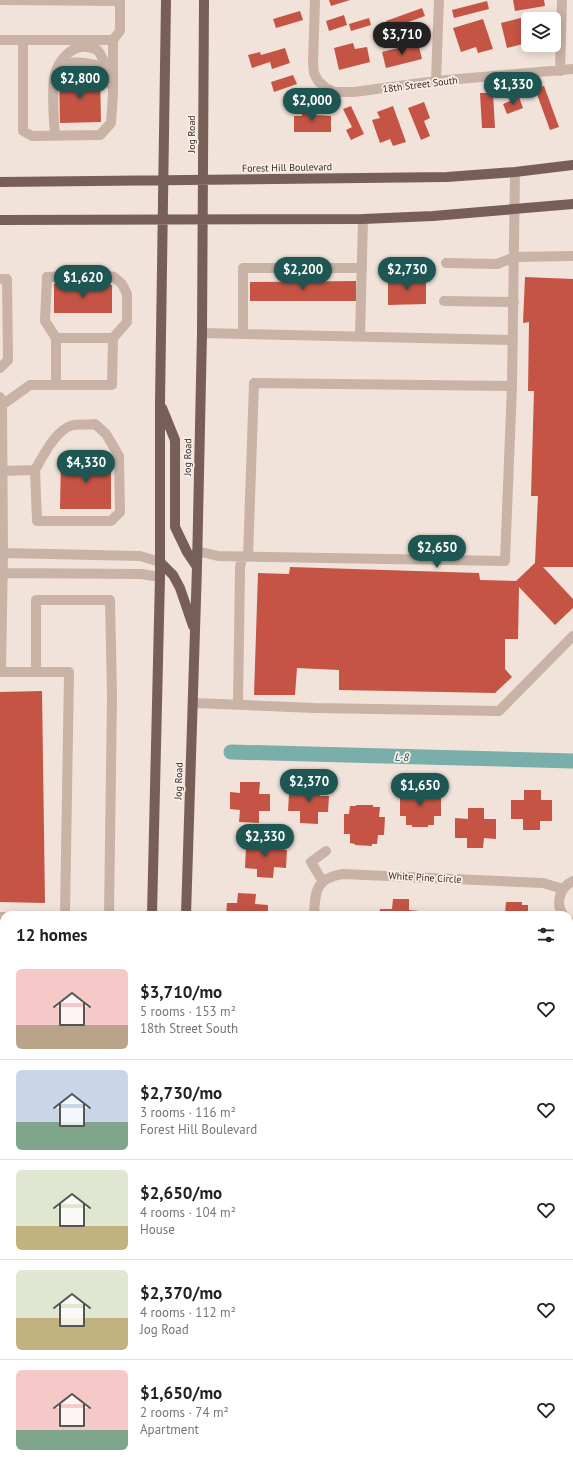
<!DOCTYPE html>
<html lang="en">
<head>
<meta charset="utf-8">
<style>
	body { margin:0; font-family:"PT Sans",sans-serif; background:#f2f2f2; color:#222; height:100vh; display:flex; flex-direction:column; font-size:15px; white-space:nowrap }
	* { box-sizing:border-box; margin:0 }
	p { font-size:13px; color:#767676 }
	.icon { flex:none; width:22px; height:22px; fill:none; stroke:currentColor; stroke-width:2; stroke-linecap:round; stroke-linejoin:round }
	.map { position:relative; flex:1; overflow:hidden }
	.panel { position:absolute; left:0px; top:911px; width:573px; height:556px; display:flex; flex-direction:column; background:#fff; border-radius:12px 12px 0 0; box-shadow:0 2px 10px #0003 }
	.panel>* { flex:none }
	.tools { position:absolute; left:521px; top:12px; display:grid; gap:8px }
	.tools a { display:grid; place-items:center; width:40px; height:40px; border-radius:6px; background:#fff; box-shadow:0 2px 10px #0003; font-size:20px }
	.price { position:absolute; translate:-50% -34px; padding:0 9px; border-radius:14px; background:#1d5653; color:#fff; font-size:13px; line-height:26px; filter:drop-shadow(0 1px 2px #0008) }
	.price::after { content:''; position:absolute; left:50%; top:24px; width:12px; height:9px; margin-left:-6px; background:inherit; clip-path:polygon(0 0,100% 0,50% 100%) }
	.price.selected { background:#222; color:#fff }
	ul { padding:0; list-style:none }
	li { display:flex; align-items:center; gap:12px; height:100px; padding:0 16px }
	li+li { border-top:1px solid #e0e0e0 }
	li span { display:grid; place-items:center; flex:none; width:112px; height:80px; border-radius:6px; color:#555 }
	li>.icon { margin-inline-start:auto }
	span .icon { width:48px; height:48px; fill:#fffc; stroke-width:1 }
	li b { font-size:17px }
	h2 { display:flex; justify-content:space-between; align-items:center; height:48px; padding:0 16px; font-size:17px }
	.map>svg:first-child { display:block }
	.water { fill:#79aeaa }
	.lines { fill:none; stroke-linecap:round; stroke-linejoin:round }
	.canal { stroke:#79aeaa; stroke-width:15 }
	.building { fill:#c55444 }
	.minor { stroke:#c9b2a6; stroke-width:10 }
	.major { stroke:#775f58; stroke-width:10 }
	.labels { text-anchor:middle; stroke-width:3.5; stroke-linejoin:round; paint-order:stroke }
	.street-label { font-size:10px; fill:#352a27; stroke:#f9eee6 }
	.water-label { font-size:11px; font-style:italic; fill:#1d5653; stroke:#f9eee6 }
</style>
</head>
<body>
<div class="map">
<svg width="573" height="1467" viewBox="0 0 573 1467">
	<rect width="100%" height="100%" fill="#f1e3da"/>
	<path class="water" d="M 0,944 L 4,945 L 4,1016 L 0,1014 Z
		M 41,1463 L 83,1463 L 81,1467 L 39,1467 Z"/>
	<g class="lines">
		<path class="canal" d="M 231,752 L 573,761"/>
	</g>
	<path class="building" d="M 329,0 L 350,0 L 331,6 Z
		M 513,0 L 544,0 L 545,6 L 515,11 Z
		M 487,1 L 489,9 L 454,18 L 452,10 Z
		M 422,8 L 425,16 L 389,29 L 386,21 Z
		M 300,11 L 303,20 L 276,28 L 273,19 Z
		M 536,14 L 537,19 L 528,19 L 528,45 L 541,46 L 524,50 L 523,44 L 507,48 L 501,23 Z
		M 344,15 L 347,25 L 329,31 L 326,21 Z
		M 369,18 L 371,25 L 351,31 L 349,24 Z
		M 483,19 L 493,49 L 478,53 L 476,47 L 461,52 L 453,28 Z
		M 353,43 L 355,49 L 367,47 L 370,62 L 339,70 L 334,48 Z
		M 418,43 L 422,59 L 386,68 L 382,52 Z
		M 285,48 L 290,63 L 272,69 L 270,62 L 252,68 L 248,55 L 260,52 L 261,55 Z
		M 293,75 L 297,84 L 274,92 L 271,82 Z
		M 100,76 L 101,122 L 60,123 L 59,77 Z
		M 544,86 L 559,127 L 550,130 L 535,89 Z
		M 480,93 L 493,93 L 495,128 L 482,128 Z
		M 519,97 L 523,108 L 507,114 L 503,104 Z
		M 424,102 L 430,118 L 424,121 L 430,136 L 421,140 L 408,108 Z
		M 351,106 L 364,134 L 351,140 L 346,130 L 352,127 L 343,109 Z
		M 393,106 L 406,142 L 393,146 L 390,139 L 380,143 L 372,120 L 380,118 L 377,112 Z
		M 302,109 L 315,109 L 315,115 L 331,116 L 331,132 L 294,132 L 294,116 L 302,116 Z
		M 426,277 L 426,304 L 388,305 L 388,278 Z
		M 525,277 L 573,279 L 573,567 L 543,567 L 573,599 L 573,608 L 555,625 L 519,587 L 518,639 L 505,639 L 505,669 L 512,677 L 495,693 L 339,690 L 339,670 L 297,668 L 295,695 L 254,695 L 258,573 L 289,574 L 290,567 L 479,573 L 480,580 L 516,581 L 535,563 L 538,496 L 531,496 L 534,391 L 528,391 L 529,322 L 523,323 Z
		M 356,281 L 356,301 L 250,301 L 250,282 Z
		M 54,284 L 112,285 L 112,313 L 54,313 Z
		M 61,458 L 111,459 L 111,509 L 60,509 Z
		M 42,691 L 45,903 L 0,902 L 0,692 Z
		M 240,782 L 260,782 L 259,794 L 270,794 L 270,811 L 259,811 L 259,823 L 239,822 L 240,810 L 230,809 L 230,792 L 240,793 Z
		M 300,782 L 320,783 L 320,796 L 329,796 L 328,812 L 318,812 L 318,824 L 300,823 L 300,811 L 288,811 L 289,794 L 299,795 Z
		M 412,786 L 429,787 L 429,789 L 435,789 L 435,798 L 441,798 L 441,816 L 434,816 L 434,825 L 428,825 L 428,827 L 412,827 L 412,825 L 406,825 L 406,816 L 400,816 L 400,796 L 406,796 L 406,788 L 412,788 Z
		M 524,790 L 541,790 L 541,800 L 552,800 L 552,821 L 540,821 L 540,830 L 523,830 L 523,819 L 511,819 L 511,800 L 524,800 Z
		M 356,805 L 373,805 L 373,807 L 380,807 L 379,817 L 385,817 L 384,835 L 378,835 L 377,844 L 372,844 L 372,846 L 355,845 L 355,844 L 350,843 L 350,834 L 344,834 L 344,814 L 349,814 L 350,806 L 356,806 Z
		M 468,808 L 484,808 L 484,819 L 496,819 L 496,839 L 484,838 L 483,848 L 467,848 L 467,838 L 455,838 L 455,818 L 468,819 Z
		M 258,838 L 276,839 L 275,849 L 287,850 L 286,868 L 274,867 L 273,878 L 257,877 L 257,869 L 245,868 L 246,846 L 258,847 Z
		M 238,893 L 256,894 L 255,904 L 268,905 L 268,915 L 226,915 L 227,903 L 237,903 Z
		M 393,899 L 409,899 L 409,910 L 420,911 L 420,915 L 379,915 L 380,909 L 392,909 Z
		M 506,902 L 522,902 L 522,905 L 528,905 L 528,915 L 493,915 L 493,913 L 505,913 Z
		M 0,1046 L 4,1048 L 4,1060 L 2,1064 L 4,1065 L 4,1095 L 0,1103 Z
		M 4,1143 L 4,1161 L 0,1144 Z
		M 4,1208 L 4,1223 L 0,1224 L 0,1209 Z
		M 0,1233 L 4,1233 L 4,1248 L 0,1248 Z
		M 569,1251 L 573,1251 L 573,1267 L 569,1267 Z
		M 0,1252 L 4,1252 L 4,1289 L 0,1289 Z
		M 0,1296 L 4,1296 L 4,1333 L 0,1333 Z
		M 0,1338 L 4,1338 L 4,1353 L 0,1353 Z
		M 0,1359 L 4,1359 L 4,1416 L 0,1416 Z
		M 0,1426 L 4,1426 L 4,1463 L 8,1463 L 8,1467 L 0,1467 Z
		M 305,1463 L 355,1463 L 355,1467 L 301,1467 Z"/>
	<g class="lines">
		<path class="minor" d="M 0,0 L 120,1
			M 315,0 L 313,63 L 314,73 L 318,81 L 326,88 L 334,92 L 354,92 L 436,81 L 573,69
			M 0,40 L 113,40 L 120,31 L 120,0
			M 23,40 L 23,131 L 32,136 L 100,135 L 111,123 L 113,94 L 113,40
			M 60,64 C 76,61 89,62 105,68
			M 560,71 L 562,0
			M 436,81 L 439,0
			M 55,136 C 54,119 51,90 55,74 C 59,60 72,44 88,47 C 92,48 96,48 99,52 C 105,60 107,75 110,84
			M 446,263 L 497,264 L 515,257 L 573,256
			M 0,279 L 7,279 L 8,360 L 0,368
			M 444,301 L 514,302
			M 202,333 L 513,340
			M 243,334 L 243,268 L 362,268
			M 360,336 L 363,219
			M 56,338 L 45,321 L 47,277 L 103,275 L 114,277 L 122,284 L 127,294 L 127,322 L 113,338
			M 0,397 L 2,405 L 3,553 L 1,672
			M 2,405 L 30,385 L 112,385 L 113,338 L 56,338 L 56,385
			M 2,471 L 35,470 C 43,456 56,429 73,425 C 80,424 88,425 95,424 L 106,434 L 119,456 L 120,512 L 111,521 L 37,521 L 35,470
			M 197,551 L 218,556 L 505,561 L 512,386 L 515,172
			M 3,553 L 140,556 L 160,562
			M 248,557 L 254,383 L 512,386
			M 2,573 L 141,574 L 160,577
			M 0,672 L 69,672 L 65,915
			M 36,672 L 36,600 L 110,600 L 112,696 L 109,915
			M 193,703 L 314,708 L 499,711 L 573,636
			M 238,704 L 240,568 L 242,557
			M 323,882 L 311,862 L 326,851
			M 314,915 C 315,891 316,878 343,874 L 543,883 L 563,889
			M 563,915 C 555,903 560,887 573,881
			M 0,917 L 4,917
			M 569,921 L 573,923
			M 573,967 L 571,994 L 573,1008
			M 569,1201 L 573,1203
			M 569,1453 L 573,1454
			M 289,1463 L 294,1463
			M 427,1463 L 434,1467
			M 219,1467 L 219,1463
			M 364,1467 L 365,1463
			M 454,1467 L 461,1463"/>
		<path class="major" d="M 0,182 L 447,177 L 515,172 L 573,165
			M 0,220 L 363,219 L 433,216 L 573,204
			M 162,408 L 175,440 L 175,527 L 187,552 L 197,567
			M 160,562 L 173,575 L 180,588 L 193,626
			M 152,915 L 160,577 L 160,402 L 166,0
			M 186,915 L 197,567 L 202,333 L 204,0
			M 138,1467 L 138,1463
			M 170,1467 L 171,1463"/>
	</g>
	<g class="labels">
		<g class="street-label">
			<text transform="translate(420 84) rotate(-7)" y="4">18th Street South</text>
			<text transform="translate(191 134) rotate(-90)" y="4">Jog Road</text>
			<text transform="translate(287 167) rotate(-1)" y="4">Forest Hill Boulevard</text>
			<text transform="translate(187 457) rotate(-89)" y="4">Jog Road</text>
			<text transform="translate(178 781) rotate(-88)" y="4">Jog Road</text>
			<text transform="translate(425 877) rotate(3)" y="4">White Pine Circle</text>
		</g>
		<g class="water-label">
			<text transform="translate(402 757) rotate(2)" y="4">L-8</text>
		</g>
	</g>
</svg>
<div class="tools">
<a><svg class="icon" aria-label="layers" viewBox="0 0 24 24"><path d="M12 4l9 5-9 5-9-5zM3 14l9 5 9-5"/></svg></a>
</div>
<b class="price selected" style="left:402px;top:56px">$3,710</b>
<b class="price" style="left:80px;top:100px">$2,800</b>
<b class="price" style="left:513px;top:106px">$1,330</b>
<b class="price" style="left:312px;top:122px">$2,000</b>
<b class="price" style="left:303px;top:291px">$2,200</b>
<b class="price" style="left:407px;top:291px">$2,730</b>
<b class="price" style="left:83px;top:299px">$1,620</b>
<b class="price" style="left:86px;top:484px">$4,330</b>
<b class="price" style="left:437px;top:569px">$2,650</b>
<b class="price" style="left:309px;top:803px">$2,370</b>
<b class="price" style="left:420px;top:807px">$1,650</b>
<b class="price" style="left:265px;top:858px">$2,330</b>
<section class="panel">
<h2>12 homes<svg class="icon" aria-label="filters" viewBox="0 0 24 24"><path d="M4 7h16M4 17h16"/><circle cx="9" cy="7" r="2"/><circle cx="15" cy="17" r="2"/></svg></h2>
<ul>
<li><span style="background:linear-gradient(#f6c9c9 70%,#b9a48a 0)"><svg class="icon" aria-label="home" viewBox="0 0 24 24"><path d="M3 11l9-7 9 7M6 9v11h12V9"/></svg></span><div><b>$3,710/mo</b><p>5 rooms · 153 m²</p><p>18th Street South</p></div><svg class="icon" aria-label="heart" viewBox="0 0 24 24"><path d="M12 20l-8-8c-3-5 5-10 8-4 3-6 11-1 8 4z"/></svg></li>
<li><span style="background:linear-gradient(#c9d6e8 65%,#7fa58c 0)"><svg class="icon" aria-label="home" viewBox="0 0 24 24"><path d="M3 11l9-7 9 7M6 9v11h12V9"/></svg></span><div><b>$2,730/mo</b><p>3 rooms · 116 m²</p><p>Forest Hill Boulevard</p></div><svg class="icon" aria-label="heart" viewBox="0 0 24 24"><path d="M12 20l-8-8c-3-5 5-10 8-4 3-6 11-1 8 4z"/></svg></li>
<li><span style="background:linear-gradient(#dfe7d0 70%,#c2b280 0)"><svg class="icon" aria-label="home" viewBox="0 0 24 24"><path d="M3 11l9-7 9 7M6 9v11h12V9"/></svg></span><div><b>$2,650/mo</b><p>4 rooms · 104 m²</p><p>House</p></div><svg class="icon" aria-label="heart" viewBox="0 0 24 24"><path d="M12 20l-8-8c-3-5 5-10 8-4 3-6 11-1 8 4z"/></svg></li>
<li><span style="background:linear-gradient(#dfe7d0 60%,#c2b280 0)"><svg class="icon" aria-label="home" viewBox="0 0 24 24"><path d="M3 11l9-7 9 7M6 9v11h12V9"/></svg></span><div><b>$2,370/mo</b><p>4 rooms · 112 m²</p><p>Jog Road</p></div><svg class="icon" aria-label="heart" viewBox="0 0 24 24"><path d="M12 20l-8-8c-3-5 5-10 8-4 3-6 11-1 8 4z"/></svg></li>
<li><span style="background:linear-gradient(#f6c9c9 75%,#7fa58c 0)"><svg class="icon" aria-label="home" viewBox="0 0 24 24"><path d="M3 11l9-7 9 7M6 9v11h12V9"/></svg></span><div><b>$1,650/mo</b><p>2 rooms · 74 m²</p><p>Apartment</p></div><svg class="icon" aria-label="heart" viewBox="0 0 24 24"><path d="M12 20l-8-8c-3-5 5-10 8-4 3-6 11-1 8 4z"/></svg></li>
</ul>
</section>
</div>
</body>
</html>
